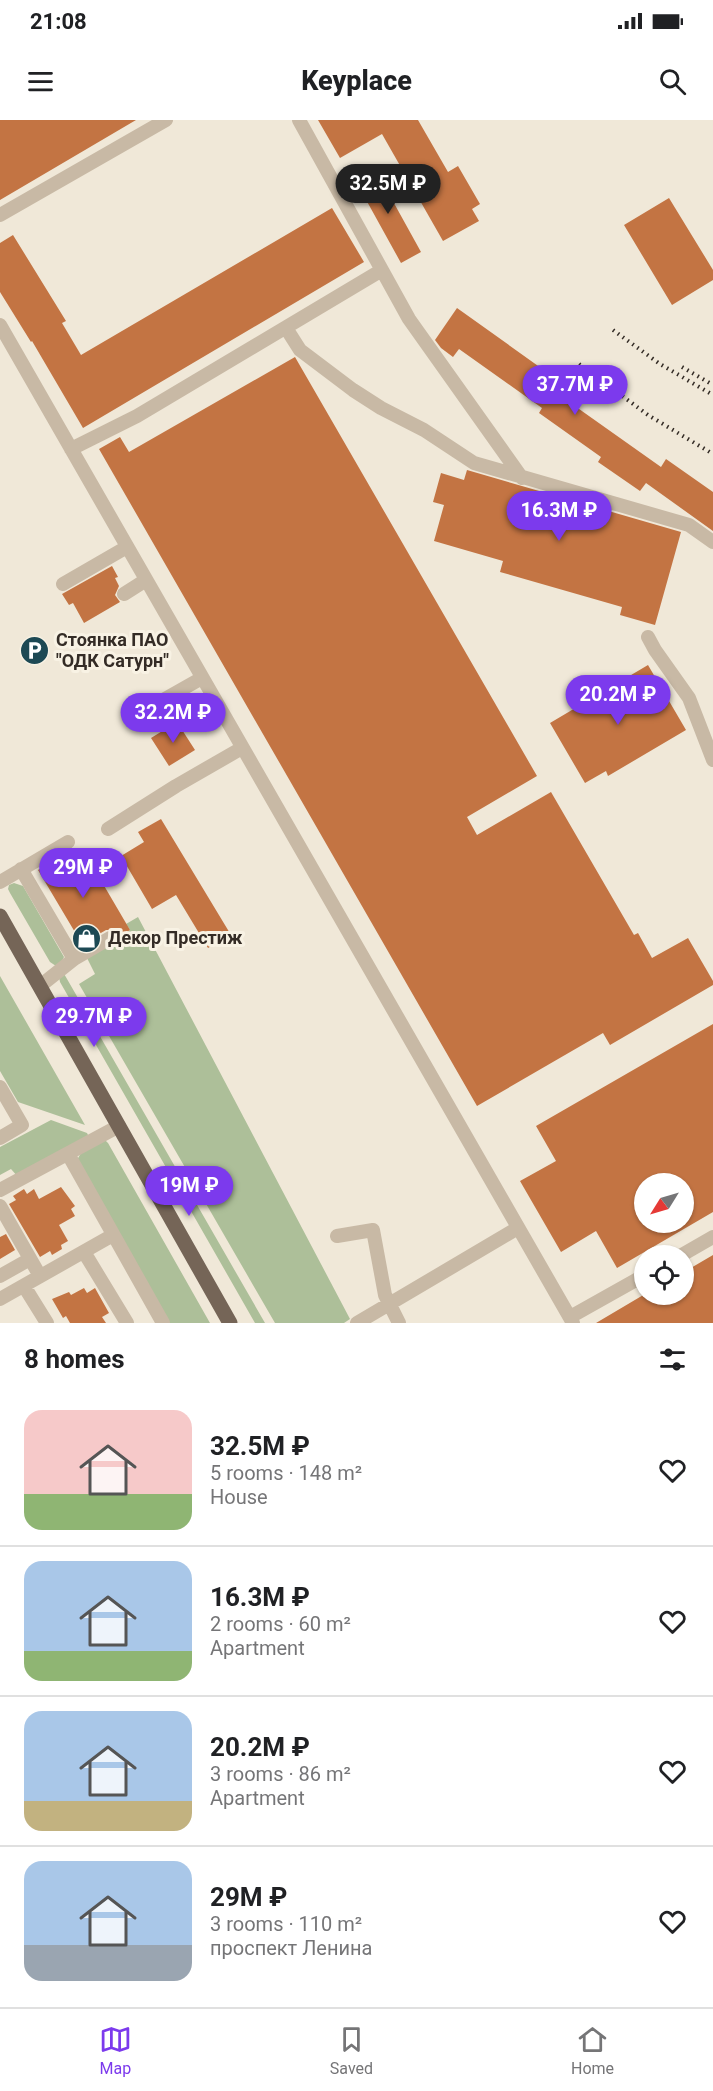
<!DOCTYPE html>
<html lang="en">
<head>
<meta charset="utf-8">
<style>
	body { margin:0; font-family:Roboto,sans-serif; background:#f6f6f6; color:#202124; height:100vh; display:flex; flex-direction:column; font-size:22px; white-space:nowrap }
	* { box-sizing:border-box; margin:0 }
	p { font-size:20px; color:#757577 }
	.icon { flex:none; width:33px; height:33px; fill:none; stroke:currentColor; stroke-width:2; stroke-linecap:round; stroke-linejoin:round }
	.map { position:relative; height:1203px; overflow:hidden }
	.panel { display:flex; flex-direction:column; background:#fff; flex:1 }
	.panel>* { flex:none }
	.needle { width:39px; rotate:233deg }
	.buttons { position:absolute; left:634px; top:1053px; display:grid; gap:12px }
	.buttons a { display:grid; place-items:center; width:60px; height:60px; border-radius:50%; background:#fff; box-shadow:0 2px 4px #0004; font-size:30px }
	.price { position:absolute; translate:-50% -51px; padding:0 14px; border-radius:21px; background:#7c3aed; color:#fff; font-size:20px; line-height:39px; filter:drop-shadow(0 2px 3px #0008) }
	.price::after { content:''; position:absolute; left:50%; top:36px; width:18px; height:14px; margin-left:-9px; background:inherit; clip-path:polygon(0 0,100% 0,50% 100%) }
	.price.active { background:#222; color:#fff }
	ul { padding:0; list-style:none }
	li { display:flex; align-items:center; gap:18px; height:150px; padding:0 24px }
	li+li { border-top:2px solid #e0e0e0 }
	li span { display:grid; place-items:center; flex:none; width:168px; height:120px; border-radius:18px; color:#555 }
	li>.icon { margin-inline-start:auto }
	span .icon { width:72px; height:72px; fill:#fffc; stroke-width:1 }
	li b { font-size:26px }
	h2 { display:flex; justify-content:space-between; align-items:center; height:72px; padding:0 24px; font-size:26px }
	.status { display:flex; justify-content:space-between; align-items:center; height:42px; padding:0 30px; background:#fff; direction:ltr }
	.status svg { height:16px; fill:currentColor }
	header { display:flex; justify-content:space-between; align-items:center; height:78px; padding:0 24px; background:#fff; font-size:27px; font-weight:800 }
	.tab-bar { display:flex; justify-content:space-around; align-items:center; height:84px; border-top:2px solid #e0e0e0; background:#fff; font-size:16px; color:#757577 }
	.tab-bar a { display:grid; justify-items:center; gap:3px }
	.tab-bar .active { color:#7c3aed }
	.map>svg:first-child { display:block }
	.green { fill:#adbf99 }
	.building { fill:#c37443; fill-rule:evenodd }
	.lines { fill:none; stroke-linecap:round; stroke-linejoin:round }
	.minor { stroke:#c8b9a5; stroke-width:14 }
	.major { stroke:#756557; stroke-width:15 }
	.rail { stroke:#342c26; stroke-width:4; stroke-dasharray:1.5 4.5; stroke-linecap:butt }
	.labels { text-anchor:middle; stroke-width:6; stroke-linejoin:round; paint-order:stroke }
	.poi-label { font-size:18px; font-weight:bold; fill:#342c26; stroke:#f8f2e4; text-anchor:start }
</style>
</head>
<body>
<div class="status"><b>21:08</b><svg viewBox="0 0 49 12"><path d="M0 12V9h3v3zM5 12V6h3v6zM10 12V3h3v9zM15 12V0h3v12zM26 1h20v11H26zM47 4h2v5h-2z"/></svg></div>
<header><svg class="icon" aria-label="menu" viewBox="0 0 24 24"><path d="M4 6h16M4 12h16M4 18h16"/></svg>Keyplace<svg class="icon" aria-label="search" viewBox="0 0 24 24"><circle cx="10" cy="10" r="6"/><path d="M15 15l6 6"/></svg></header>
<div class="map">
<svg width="713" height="1203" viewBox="0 0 713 1203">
	<rect width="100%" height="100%" fill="#f0e8d8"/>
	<path class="green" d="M 14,763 L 23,766 L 64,837 L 62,841 L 56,846 L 50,842 L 10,773 L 8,769 L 9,765 Z
		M 138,797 L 350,1199 L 344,1203 L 275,1203 L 79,864 L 95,854 L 87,838 L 117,821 L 118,818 L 130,810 L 126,804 Z
		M 63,852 L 265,1203 L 255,1203 L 60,862 L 59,857 Z
		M 0,856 L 85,1005 L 18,982 L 0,951 Z
		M 51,1000 L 87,1013 L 89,1017 L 18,1057 L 11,1049 L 0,1055 L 0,1027 Z
		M 105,1020 L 108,1023 L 210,1203 L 169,1203 L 77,1040 L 81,1033 Z"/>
	<path class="building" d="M 0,0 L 136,0 L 0,80 Z
		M 318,0 L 418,0 L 448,52 L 458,46 L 480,84 L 472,89 L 479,101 L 443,121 L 382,14 L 340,38 Z
		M 374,47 L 421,132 L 401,143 L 354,58 Z
		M 669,78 L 713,150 L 713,160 L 672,185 L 624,105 Z
		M 332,88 L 364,142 L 83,308 L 32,221 L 31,222 L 0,172 L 0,123 L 13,115 L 66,201 L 62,203 L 81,235 Z
		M 457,188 L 562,263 L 564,260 L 581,272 L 572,284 L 661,347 L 666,339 L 713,372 L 713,411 L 646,363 L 640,371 L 598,342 L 601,337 L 539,293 L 542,288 L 459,229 L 453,237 L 441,228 L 435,220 Z
		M 295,237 L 537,656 L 467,697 L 477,715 L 551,672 L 634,815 L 638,813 L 652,838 L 688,818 L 713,861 L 713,865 L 610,925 L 603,913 L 477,986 L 99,329 L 120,317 L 129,332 Z
		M 467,350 L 681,412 L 655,505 L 620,495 L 622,487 L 500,452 L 503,441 L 434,421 L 444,385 L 433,382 L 441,353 L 464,360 Z
		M 112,446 L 118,457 L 115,458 L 119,466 L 115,475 L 120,482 L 84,503 L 73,483 L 69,485 L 62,474 Z
		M 648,545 L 686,610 L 608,656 L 606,651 L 585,663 L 550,603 Z
		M 177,602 L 195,630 L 169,646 L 151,618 Z
		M 161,699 L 231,815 L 208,828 L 176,775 L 152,789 L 121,736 L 144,722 L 138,712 Z
		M 62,736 L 71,751 L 89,740 L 130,810 L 119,817 L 114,810 L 106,810 L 82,824 L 38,750 Z
		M 713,904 L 713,1092 L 617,1148 L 596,1111 L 561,1132 L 520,1061 L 556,1041 L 536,1006 ZM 645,1064 L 684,1064 L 684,1102 L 645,1102 Z
		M 61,1067 L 75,1086 L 71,1089 L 75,1096 L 59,1105 L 68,1121 L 61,1125 L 62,1129 L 52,1135 L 50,1131 L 40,1137 L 9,1084 L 16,1080 L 13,1076 L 24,1069 L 27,1074 L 34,1069 L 39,1079 Z
		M 6,1114 L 15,1130 L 0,1139 L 0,1117 Z
		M 713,1135 L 713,1203 L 596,1203 L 645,1174 L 684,1174 L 684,1152 Z
		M 84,1168 L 87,1173 L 95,1168 L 109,1193 L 102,1197 L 106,1203 L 70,1203 L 66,1196 L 63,1198 L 52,1179 L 69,1172 L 71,1175 Z"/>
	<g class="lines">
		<path class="minor" d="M 299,0 L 409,199 L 522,358
			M 0,95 L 166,0
			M 0,205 L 573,1203
			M 286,208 L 300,230 L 353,270 L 381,288 L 424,310 L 474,343 L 689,405 L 713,422
			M 71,329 L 137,296 L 382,150
			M 63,464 L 127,427
			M 124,474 L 146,460
			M 648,517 L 655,530 L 689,578 L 713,640
			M 133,597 L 202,558
			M 108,709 L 176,666 L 242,628
			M 21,749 L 74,839
			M 0,762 L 68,722
			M 40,866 L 74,839 L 110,818
			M 0,967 L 22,1005 L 0,1018
			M 68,1034 L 163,1203
			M 0,1070 L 119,1006
			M 0,1086 L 40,1156
			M 337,1116 L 373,1110 L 385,1175 L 399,1203
			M 84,1132 L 127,1203
			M 680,1136 L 713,1117
			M 0,1156 L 30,1139
			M 24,1166 L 47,1203
			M 0,1179 L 113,1115
			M 570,1197 L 645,1155
			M 357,1203 L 518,1108"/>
		<path class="major" d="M 0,796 L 230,1203"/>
		<path class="rail" d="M 613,210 L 660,244 L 713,275
			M 579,244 L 648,295 L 713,334
			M 682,247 L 713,265"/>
	</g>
	<defs>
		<symbol id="parking-disc" viewBox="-11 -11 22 22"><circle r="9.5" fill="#1d4954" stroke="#f8f2e4"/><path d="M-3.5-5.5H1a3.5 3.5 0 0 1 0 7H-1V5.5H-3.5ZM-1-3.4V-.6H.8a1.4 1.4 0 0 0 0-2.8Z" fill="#fff"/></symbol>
		<symbol id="shop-disc" viewBox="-11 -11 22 22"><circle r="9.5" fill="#1d4954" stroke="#f8f2e4"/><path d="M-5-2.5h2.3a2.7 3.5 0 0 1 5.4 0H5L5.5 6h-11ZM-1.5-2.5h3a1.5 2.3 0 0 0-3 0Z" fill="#fff"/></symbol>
	</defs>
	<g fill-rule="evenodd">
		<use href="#parking-disc" x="18" y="514" width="33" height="33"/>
		<use href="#shop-disc" x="70" y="802" width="33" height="33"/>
	</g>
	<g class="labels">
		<g class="poi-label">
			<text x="56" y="526">Стоянка ПАО<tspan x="56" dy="21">"ОДК Сатурн"</tspan></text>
			<text x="108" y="824">Декор Престиж</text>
		</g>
	</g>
</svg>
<div class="buttons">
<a><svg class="needle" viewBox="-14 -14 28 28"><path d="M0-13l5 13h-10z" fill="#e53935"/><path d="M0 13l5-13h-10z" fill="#757577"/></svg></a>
<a><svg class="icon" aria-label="locate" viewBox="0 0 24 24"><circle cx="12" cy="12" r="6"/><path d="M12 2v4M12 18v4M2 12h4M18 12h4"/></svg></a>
</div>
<b class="price active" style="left:388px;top:95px">32.5M ₽</b>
<b class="price" style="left:575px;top:296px">37.7M ₽</b>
<b class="price" style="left:559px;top:422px">16.3M ₽</b>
<b class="price" style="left:618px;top:606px">20.2M ₽</b>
<b class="price" style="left:173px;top:624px">32.2M ₽</b>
<b class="price" style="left:83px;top:779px">29M ₽</b>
<b class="price" style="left:94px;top:928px">29.7M ₽</b>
<b class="price" style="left:189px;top:1097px">19M ₽</b>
</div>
<section class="panel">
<h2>8 homes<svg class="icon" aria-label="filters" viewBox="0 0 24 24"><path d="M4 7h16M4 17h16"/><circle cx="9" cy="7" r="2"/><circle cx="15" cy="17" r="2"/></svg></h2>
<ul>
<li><span style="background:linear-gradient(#f6c9c9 70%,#8fb573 0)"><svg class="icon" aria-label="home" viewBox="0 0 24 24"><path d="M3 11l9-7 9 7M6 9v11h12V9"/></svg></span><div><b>32.5M ₽</b><p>5 rooms · 148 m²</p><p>House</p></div><svg class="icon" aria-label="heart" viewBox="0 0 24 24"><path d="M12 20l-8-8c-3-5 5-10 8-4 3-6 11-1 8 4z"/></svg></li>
<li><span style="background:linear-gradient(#a9c7e8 75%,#8fb573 0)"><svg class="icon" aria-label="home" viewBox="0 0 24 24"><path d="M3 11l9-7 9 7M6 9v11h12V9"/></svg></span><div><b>16.3M ₽</b><p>2 rooms · 60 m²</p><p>Apartment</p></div><svg class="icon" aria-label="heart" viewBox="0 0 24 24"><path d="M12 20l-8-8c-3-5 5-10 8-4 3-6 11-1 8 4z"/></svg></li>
<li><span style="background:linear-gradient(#a9c7e8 75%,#c2b280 0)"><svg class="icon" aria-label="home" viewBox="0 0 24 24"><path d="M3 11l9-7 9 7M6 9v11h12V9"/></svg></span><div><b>20.2M ₽</b><p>3 rooms · 86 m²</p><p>Apartment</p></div><svg class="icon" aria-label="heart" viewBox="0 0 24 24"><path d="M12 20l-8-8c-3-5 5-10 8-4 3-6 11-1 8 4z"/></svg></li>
<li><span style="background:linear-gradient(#a9c7e8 70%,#9aa5b1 0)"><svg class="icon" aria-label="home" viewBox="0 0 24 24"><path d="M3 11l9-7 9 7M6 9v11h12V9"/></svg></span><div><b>29M ₽</b><p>3 rooms · 110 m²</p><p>проспект Ленина</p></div><svg class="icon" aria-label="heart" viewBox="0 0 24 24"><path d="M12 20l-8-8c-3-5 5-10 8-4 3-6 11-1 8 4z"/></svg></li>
</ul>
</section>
<nav class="tab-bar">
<a class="active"><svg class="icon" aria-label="map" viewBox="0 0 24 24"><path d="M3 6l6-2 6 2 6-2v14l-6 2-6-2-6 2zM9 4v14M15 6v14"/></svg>Map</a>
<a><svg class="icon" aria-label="saved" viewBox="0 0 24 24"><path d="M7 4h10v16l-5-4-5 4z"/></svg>Saved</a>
<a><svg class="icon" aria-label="home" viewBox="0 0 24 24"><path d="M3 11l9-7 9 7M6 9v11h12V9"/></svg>Home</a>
</nav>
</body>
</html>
